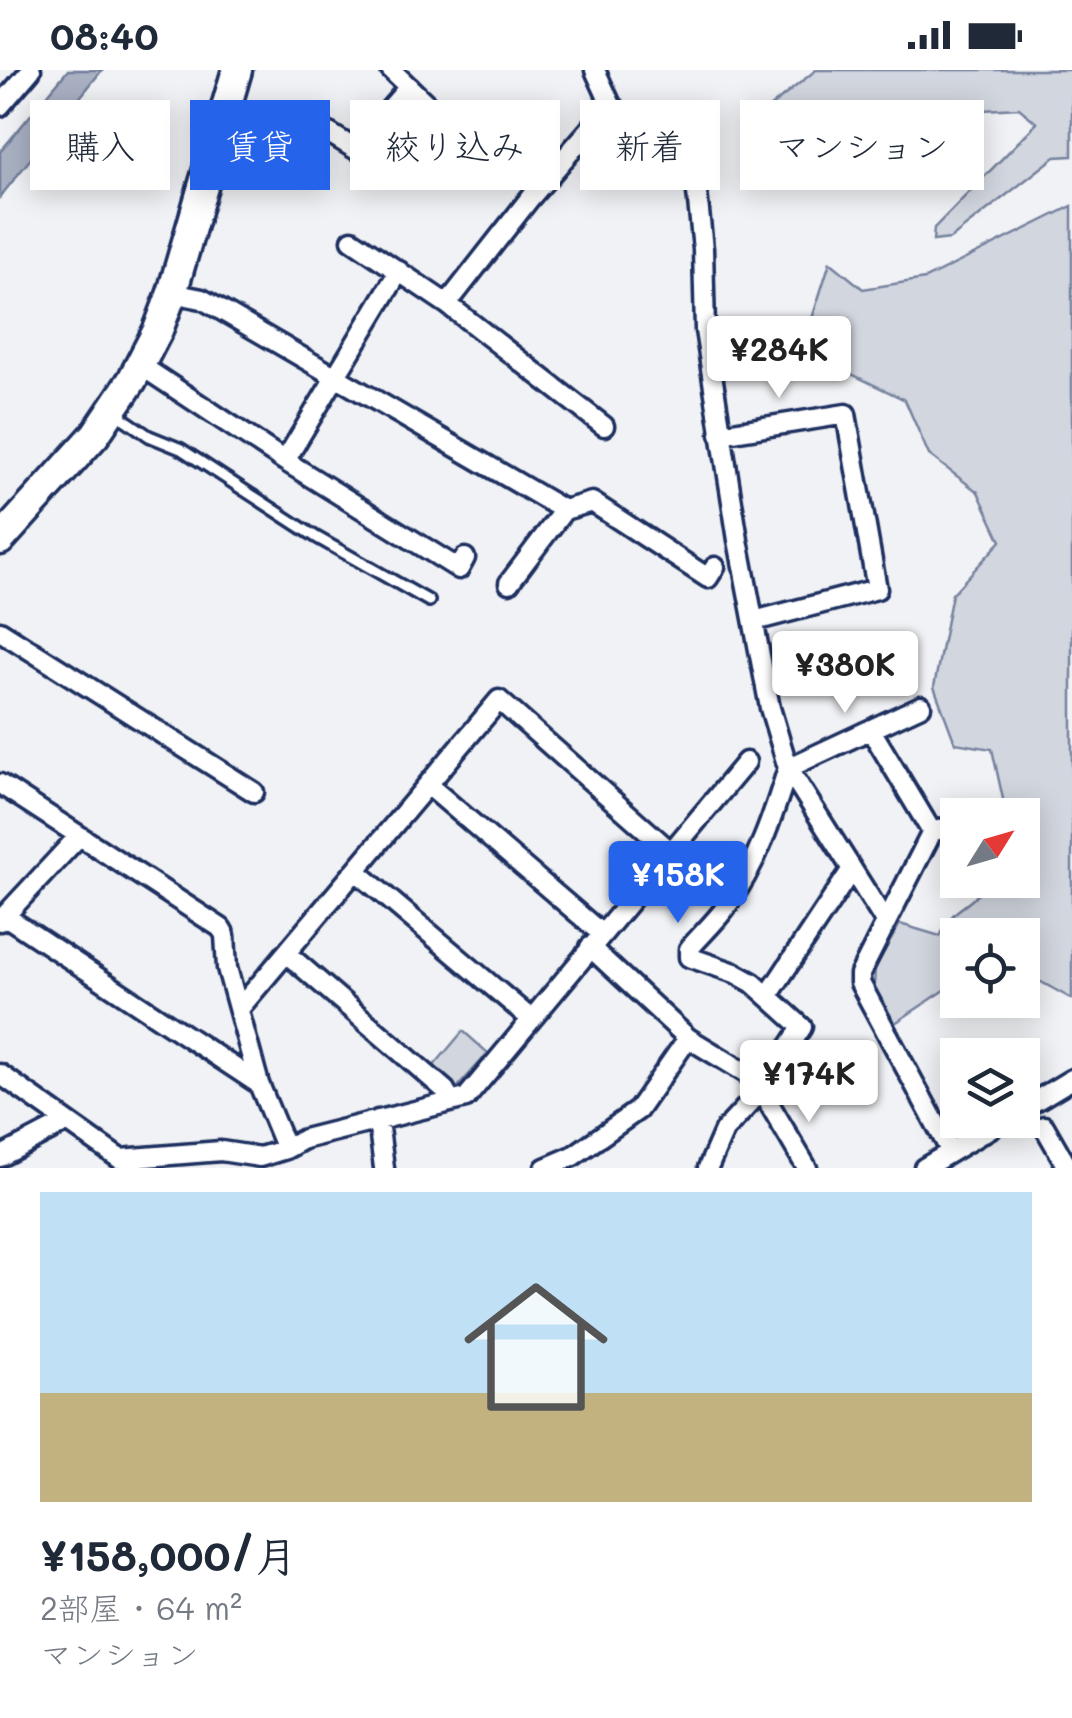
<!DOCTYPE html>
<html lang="ja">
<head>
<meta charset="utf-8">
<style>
	body { margin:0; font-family:Mali,"Klee One",sans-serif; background:#f6f6f7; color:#1f2937; height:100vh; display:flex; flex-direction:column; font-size:38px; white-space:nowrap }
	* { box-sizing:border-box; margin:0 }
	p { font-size:32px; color:#747a83 }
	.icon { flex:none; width:55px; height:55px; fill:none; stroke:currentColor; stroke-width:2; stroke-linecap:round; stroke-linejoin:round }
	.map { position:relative; height:1098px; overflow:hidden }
	.drawer { display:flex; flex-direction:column; background:#fff; flex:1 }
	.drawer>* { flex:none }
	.banner { position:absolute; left:30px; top:30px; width:1012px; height:90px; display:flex; gap:20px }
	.needle { width:65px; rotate:53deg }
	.tools { position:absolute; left:940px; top:728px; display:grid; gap:20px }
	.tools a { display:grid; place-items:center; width:100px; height:100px; border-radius:0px; background:#fff; box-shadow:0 5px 25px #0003; font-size:50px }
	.price { position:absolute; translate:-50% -85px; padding:0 22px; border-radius:10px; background:#fff; color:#222; font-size:32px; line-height:65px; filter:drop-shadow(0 2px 5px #0008) }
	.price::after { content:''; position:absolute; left:50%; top:60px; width:30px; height:22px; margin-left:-15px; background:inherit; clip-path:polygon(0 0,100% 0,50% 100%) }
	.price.on { background:#2563eb; color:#fff }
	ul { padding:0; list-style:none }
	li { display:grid; align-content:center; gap:20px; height:530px; padding:0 40px }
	li span { display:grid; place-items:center; height:310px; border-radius:0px; color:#555 }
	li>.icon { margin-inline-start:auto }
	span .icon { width:180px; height:180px; fill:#fffc; stroke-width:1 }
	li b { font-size:42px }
	.tag { padding:0 35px; border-radius:0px; background:#fff; box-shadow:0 5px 25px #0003; font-size:35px; line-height:90px }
	.tag.on { background:#2563eb; color:#fff }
	.status { display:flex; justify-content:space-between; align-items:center; height:70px; padding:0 50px; background:#fff; direction:ltr }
	.status svg { height:28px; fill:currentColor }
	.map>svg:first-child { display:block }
	.green { fill:#d2d6df; stroke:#76829e; stroke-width:2.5 }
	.water { fill:#a8b0c2; stroke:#707c9a; stroke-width:2.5 }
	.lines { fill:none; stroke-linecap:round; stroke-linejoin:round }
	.service-casing { stroke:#1b2f5e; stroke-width:16 }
	.minor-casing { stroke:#1b2f5e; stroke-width:25 }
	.primary-casing { stroke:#1b2f5e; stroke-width:35 }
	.service { stroke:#fff; stroke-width:9 }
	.minor { stroke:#fff; stroke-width:18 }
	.primary { stroke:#fff; stroke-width:28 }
</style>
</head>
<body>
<div class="status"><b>08:40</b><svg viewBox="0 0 49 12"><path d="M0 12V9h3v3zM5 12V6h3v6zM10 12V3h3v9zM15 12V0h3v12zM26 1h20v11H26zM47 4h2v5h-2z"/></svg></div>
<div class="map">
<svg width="1072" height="1098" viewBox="0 0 1072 1098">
	<rect width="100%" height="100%" fill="#f1f2f5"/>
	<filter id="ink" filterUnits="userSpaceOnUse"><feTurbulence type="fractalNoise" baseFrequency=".01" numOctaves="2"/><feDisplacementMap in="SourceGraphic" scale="20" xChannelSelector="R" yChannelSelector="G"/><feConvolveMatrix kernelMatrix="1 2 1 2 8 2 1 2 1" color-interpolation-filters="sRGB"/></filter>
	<g filter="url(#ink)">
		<path class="green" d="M 816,0 L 1072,0 L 1072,86 L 1055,87 L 950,169 L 933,171 L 934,158 L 1037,53 L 1019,38 L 910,44 L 787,79 L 754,50 Z
			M 1072,136 L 1072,929 L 1023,902 L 1022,865 L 958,865 L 957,912 L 895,953 L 874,917 L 875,898 L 900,854 L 940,866 C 944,859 949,849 955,843 C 969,831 978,830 984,810 L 1022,810 L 1022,745 L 1003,745 L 1005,738 L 992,679 L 955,673 L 934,617 L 952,524 L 1001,471 L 978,422 L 929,385 L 905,330 L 802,280 L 830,192 L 863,219 L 925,209 Z
			M 463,961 L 488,983 L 456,1019 L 432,998 Z"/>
		<path class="water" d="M 68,0 L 102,0 L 0,127 L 0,82 Z"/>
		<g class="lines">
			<defs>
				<path id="service" d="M 114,342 L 149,366 L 181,379 L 316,467 L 429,531"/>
				<path id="minor" d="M 391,0 L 458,64
					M 595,0 L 611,35 L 687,98 L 696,113 L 703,179 L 705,260 L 738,470 L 770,638 L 788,698 L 886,853
					M 0,36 L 31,0
					M 326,61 L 355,79 L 409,17
					M 352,170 L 447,234 L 604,356
					M 172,223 L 202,229 L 564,440
					M 447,234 L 530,128 L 611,35
					M 140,295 L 285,391 L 459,499 L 465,488
					M 720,364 L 846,344 L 877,519 L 754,551
					M 285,391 L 399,201
					M 509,513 L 564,440 L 592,432 L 708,508 L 715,497
					M 0,561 L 254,722
					M 871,660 L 932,762 L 860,904 L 860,913 L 951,1082
					M 0,714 L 221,858 L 225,865 L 227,898 L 259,1014 L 286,1079
					M 428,715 L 602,864
					M 932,762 L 958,754
					M 356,801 L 531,949
					M 5,846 L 259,1014
					M 0,851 L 79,766
					M 590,877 L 688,968 L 746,1003
					M 286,883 L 445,1020 L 450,1032
					M 768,926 L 852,799
					M 239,939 L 499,630 L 670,781
					M 0,1004 L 120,1089 L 221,1081 L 260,1087 L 286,1079 L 304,1069 L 466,1028 L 746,692
					M 770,1035 L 807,1098
					M 1022,1039 L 1072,1009
					M 378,1050 L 384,1098
					M 1044,1056 L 1068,1098
					M 0,1087 L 67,1052
					M 545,1098 L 573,1086 L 638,1040 L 688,968
					M 708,1098 L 724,1061 L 759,1023 L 802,957 L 753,913 L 735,903 L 689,887 L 689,879 C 701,865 715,852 726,837 C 757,795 773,746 788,698 L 921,636
					M 924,1098 L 1004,1050"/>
				<path id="primary" d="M 0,470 L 95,365 L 132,310 L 158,260 L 172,223 L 237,0"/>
			</defs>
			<use href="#service" class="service-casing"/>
			<use href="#minor" class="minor-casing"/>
			<use href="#primary" class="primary-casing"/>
			<use href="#service" class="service"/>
			<use href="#minor" class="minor"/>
			<use href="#primary" class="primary"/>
		</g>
	</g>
</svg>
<div class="tools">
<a><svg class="needle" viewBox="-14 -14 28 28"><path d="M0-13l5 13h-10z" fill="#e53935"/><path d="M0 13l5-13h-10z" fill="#747a83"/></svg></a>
<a><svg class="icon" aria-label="locate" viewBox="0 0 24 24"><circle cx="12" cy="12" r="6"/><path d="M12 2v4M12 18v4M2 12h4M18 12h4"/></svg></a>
<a><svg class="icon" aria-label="layers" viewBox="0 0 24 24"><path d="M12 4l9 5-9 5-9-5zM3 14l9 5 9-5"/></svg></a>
</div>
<b class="price" style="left:779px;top:331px">¥284K</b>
<b class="price" style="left:845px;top:646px">¥380K</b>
<b class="price on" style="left:678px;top:856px">¥158K</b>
<b class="price" style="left:809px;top:1055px">¥174K</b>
<div class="banner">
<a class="tag">購入</a>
<a class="tag on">賃貸</a>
<a class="tag">絞り込み</a>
<a class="tag">新着</a>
<a class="tag">マンション</a>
</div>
</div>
<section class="drawer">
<ul>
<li><span style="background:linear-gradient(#bfe0f5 65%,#c2b280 0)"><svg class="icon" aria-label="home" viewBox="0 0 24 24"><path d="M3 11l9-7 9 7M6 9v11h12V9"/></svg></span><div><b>¥158,000/月</b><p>2部屋 · 64 m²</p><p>マンション</p></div></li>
</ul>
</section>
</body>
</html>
